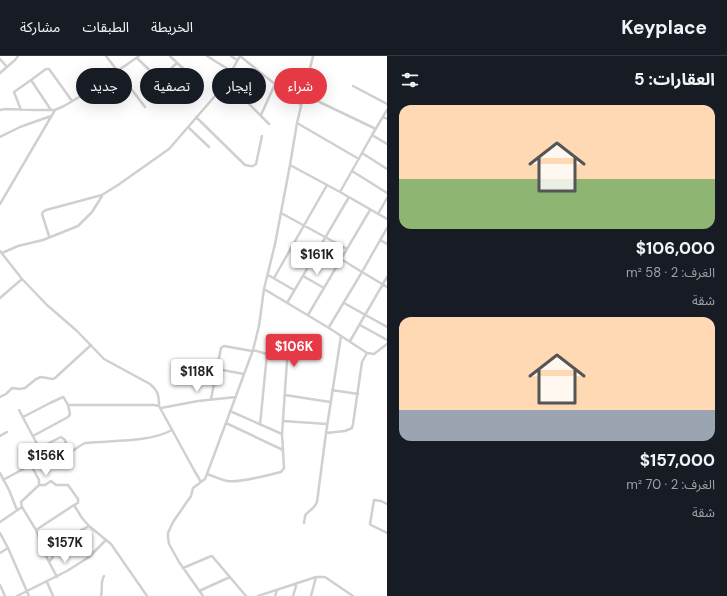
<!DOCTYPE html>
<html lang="ar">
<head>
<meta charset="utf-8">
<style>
	body { margin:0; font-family:"DM Sans","Noto Sans Arabic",sans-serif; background:#242831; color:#f1f3f6; direction:rtl; height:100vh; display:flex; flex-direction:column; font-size:15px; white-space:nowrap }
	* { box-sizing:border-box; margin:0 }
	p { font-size:13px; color:#9ea1a6 }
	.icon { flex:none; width:22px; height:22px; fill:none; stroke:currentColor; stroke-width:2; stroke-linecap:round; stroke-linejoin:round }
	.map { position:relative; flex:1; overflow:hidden; direction:ltr }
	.panel { display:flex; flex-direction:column; background:#171b24; width:340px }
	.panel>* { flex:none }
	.top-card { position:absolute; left:12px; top:12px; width:315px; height:36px; direction:rtl; display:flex; gap:8px }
	.price { position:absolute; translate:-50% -34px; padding:0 9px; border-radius:4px; background:#fff; color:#222; font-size:13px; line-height:26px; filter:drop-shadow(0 1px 2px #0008) }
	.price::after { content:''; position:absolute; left:50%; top:24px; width:12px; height:9px; margin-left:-6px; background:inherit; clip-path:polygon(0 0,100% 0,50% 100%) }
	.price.on { background:#e63946; color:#fff }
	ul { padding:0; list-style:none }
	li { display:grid; align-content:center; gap:8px; height:212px; padding:0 12px }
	li span { display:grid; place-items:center; height:124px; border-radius:12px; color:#555 }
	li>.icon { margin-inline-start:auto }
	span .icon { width:72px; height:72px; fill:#fffc; stroke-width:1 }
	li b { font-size:17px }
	h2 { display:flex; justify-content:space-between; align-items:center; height:48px; padding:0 12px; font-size:17px }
	.pill { padding:0 14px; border-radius:18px; background:#171b24; box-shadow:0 4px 16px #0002; font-size:14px; line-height:36px }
	.pill.on { background:#e63946; color:#fff }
	header { display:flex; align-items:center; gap:24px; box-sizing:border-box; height:56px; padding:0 20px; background:#171b24; border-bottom:1px solid #363941 }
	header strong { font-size:19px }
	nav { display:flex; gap:22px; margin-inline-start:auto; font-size:14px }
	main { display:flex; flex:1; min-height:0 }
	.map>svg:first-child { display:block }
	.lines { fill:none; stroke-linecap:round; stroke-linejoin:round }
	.minor { stroke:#d0d0d0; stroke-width:2.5 }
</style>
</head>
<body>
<header>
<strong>Keyplace</strong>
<nav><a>الخريطة</a><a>الطبقات</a><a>مشاركة</a></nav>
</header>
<main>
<section class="panel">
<h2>العقارات: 5<svg class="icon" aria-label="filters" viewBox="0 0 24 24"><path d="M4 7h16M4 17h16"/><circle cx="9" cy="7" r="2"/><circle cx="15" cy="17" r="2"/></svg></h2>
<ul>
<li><span style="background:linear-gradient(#ffd9b3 60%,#8fb573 0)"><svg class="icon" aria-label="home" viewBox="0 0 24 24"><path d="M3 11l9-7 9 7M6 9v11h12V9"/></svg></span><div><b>$106,000</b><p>الغرف: 2 · 58 m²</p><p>شقة</p></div></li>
<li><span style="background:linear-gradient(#ffd9b3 75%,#9aa5b1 0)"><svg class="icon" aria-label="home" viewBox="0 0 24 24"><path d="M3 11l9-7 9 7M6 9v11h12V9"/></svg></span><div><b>$157,000</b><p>الغرف: 2 · 70 m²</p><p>شقة</p></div></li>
</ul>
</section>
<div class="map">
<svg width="387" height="540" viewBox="0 0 387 540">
	<rect width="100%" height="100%" fill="#fff"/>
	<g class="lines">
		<path class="minor" d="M 106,0 L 145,51
			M 170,0 L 192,21
			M 207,0 L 231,15
			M 231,0 L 237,4
			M 240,0 L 301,49
			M 137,2 L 172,36
			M 0,3 L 7,11
			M 0,17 L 15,4 L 18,0
			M 162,21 L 177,7
			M 226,25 L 269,68
			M 353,30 L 387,48
			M 307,40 L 376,73
			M 0,54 L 5,53 L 35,54 L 55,54 L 64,50 L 86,37 L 139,0
			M 21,54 L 14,36 L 24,29 L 31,24
			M 51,54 L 31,24 L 46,13 L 49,13 L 72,45
			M 387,54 L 372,79 L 387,88
			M 261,59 L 275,28
			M 196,61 L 245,109 L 250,110 L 253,110 L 256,108 L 262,80
			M 383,61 L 387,63
			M 297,67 L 359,103
			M 188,71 L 209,91
			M 372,79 L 362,97 L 387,113
			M 0,81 L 20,71 L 51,60
			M 362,97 L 340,136 L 387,163
			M 290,109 L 297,67 L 313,0
			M 352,115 L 387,137
			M 340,136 L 290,109 L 275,188 L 264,233 L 329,272 L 367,297 L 374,298 L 387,288
			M 0,148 L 55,54
			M 281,157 L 347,193
			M 378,158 L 387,142
			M 49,180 L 42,158 L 43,156 L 46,154 L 102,139 L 118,129 L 169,93 L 215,40 L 226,25 L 240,0
			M 380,184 L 387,188
			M 0,195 L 22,223 L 47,249 L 77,275 L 104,303 L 150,328 C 158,335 159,339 159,350
			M 2,197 L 18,190 L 43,184 L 78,170 L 92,156 L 102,140
			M 341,203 L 362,216 L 387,172
			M 268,219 L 294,234
			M 303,220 L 324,232
			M 274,222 L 327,129
			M 0,242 L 22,223
			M 287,247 L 349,141
			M 344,247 L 387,271
			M 308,259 L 370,154
			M 360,269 L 387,284
			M 329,271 L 362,216 L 387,231
			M 350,285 L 387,221
			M 217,313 L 244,318
			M 332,334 L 358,338
			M 285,339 L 330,346
			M 0,341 L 6,338 L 12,332 L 20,333 L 25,332 L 36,323 L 41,321 L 53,323 L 55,322 L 91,289
			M 211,343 L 221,292 L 224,290 L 252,295
			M 161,352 L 198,345 L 236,341
			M 19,354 L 37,388
			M 230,355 L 282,378
			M 23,361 L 50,347 L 63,341 L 64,342 L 68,349 L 154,349 L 159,350 L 194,414 L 201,426
			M 283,365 L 327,368
			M 226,367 L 283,394
			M 260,369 L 267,298
			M 326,377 L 345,375 L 352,372 L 353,368 L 362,306 L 367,297
			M 0,380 L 7,376
			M 33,380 L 68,361 L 70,358 L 68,349
			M 69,396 L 65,384 L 61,381 L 33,395 C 32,400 36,409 41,412 C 53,409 64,400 74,394 C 78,391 81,389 85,387 C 112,384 148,387 172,374
			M 0,417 L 9,434 L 17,454
			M 207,418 C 214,420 221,424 228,425 C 240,427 268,419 281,416 L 284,412 L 282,378 L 287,305 L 286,302 L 282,300 L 267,298 L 253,294
			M 3,424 L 27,411 L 32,411 L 39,424 L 39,429 L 21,446 L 22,451
			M 39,429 L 45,429 L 51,425 L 56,429 L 68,429 L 78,443 L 78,447 L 74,449
			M 387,448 L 381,445 L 374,444 L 370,468 L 371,469 L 387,477
			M 0,466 L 22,451 L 36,474 L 47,502 L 57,521
			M 304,467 C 304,467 305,461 305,460 C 307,455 314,454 317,446 L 326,377 L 341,280
			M 36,474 L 74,449 L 82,462 L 89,470
			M 0,477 L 8,492 L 0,497
			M 8,492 L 29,540
			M 49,506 C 54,501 55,495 59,490 C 65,483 81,474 89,470 L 111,488 L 147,540
			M 183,512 L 209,501 L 212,500 L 246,540
			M 47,526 L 53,540
			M 0,529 L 5,540
			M 199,535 L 230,521
			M 17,540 L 67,515 L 89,501 L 106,484
			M 101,540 C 103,533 100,527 104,520
			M 203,540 L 179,506 L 169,488 L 168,481 L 168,477 L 173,466 L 191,440 L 193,432 L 205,423 L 207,418 L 253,294 L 259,270 L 264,233
			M 258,540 L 316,521 L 325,521 L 353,540
			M 275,540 L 277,534
			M 293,540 L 297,527
			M 311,540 L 316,521"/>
	</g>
</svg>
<b class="price" style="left:317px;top:220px">$161K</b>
<b class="price on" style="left:294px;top:312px">$106K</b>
<b class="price" style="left:197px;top:337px">$118K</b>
<b class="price" style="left:46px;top:421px">$156K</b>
<b class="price" style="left:65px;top:508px">$157K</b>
<div class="top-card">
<a class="pill on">شراء</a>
<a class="pill">إيجار</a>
<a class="pill">تصفية</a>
<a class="pill">جديد</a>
</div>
</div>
</main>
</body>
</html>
